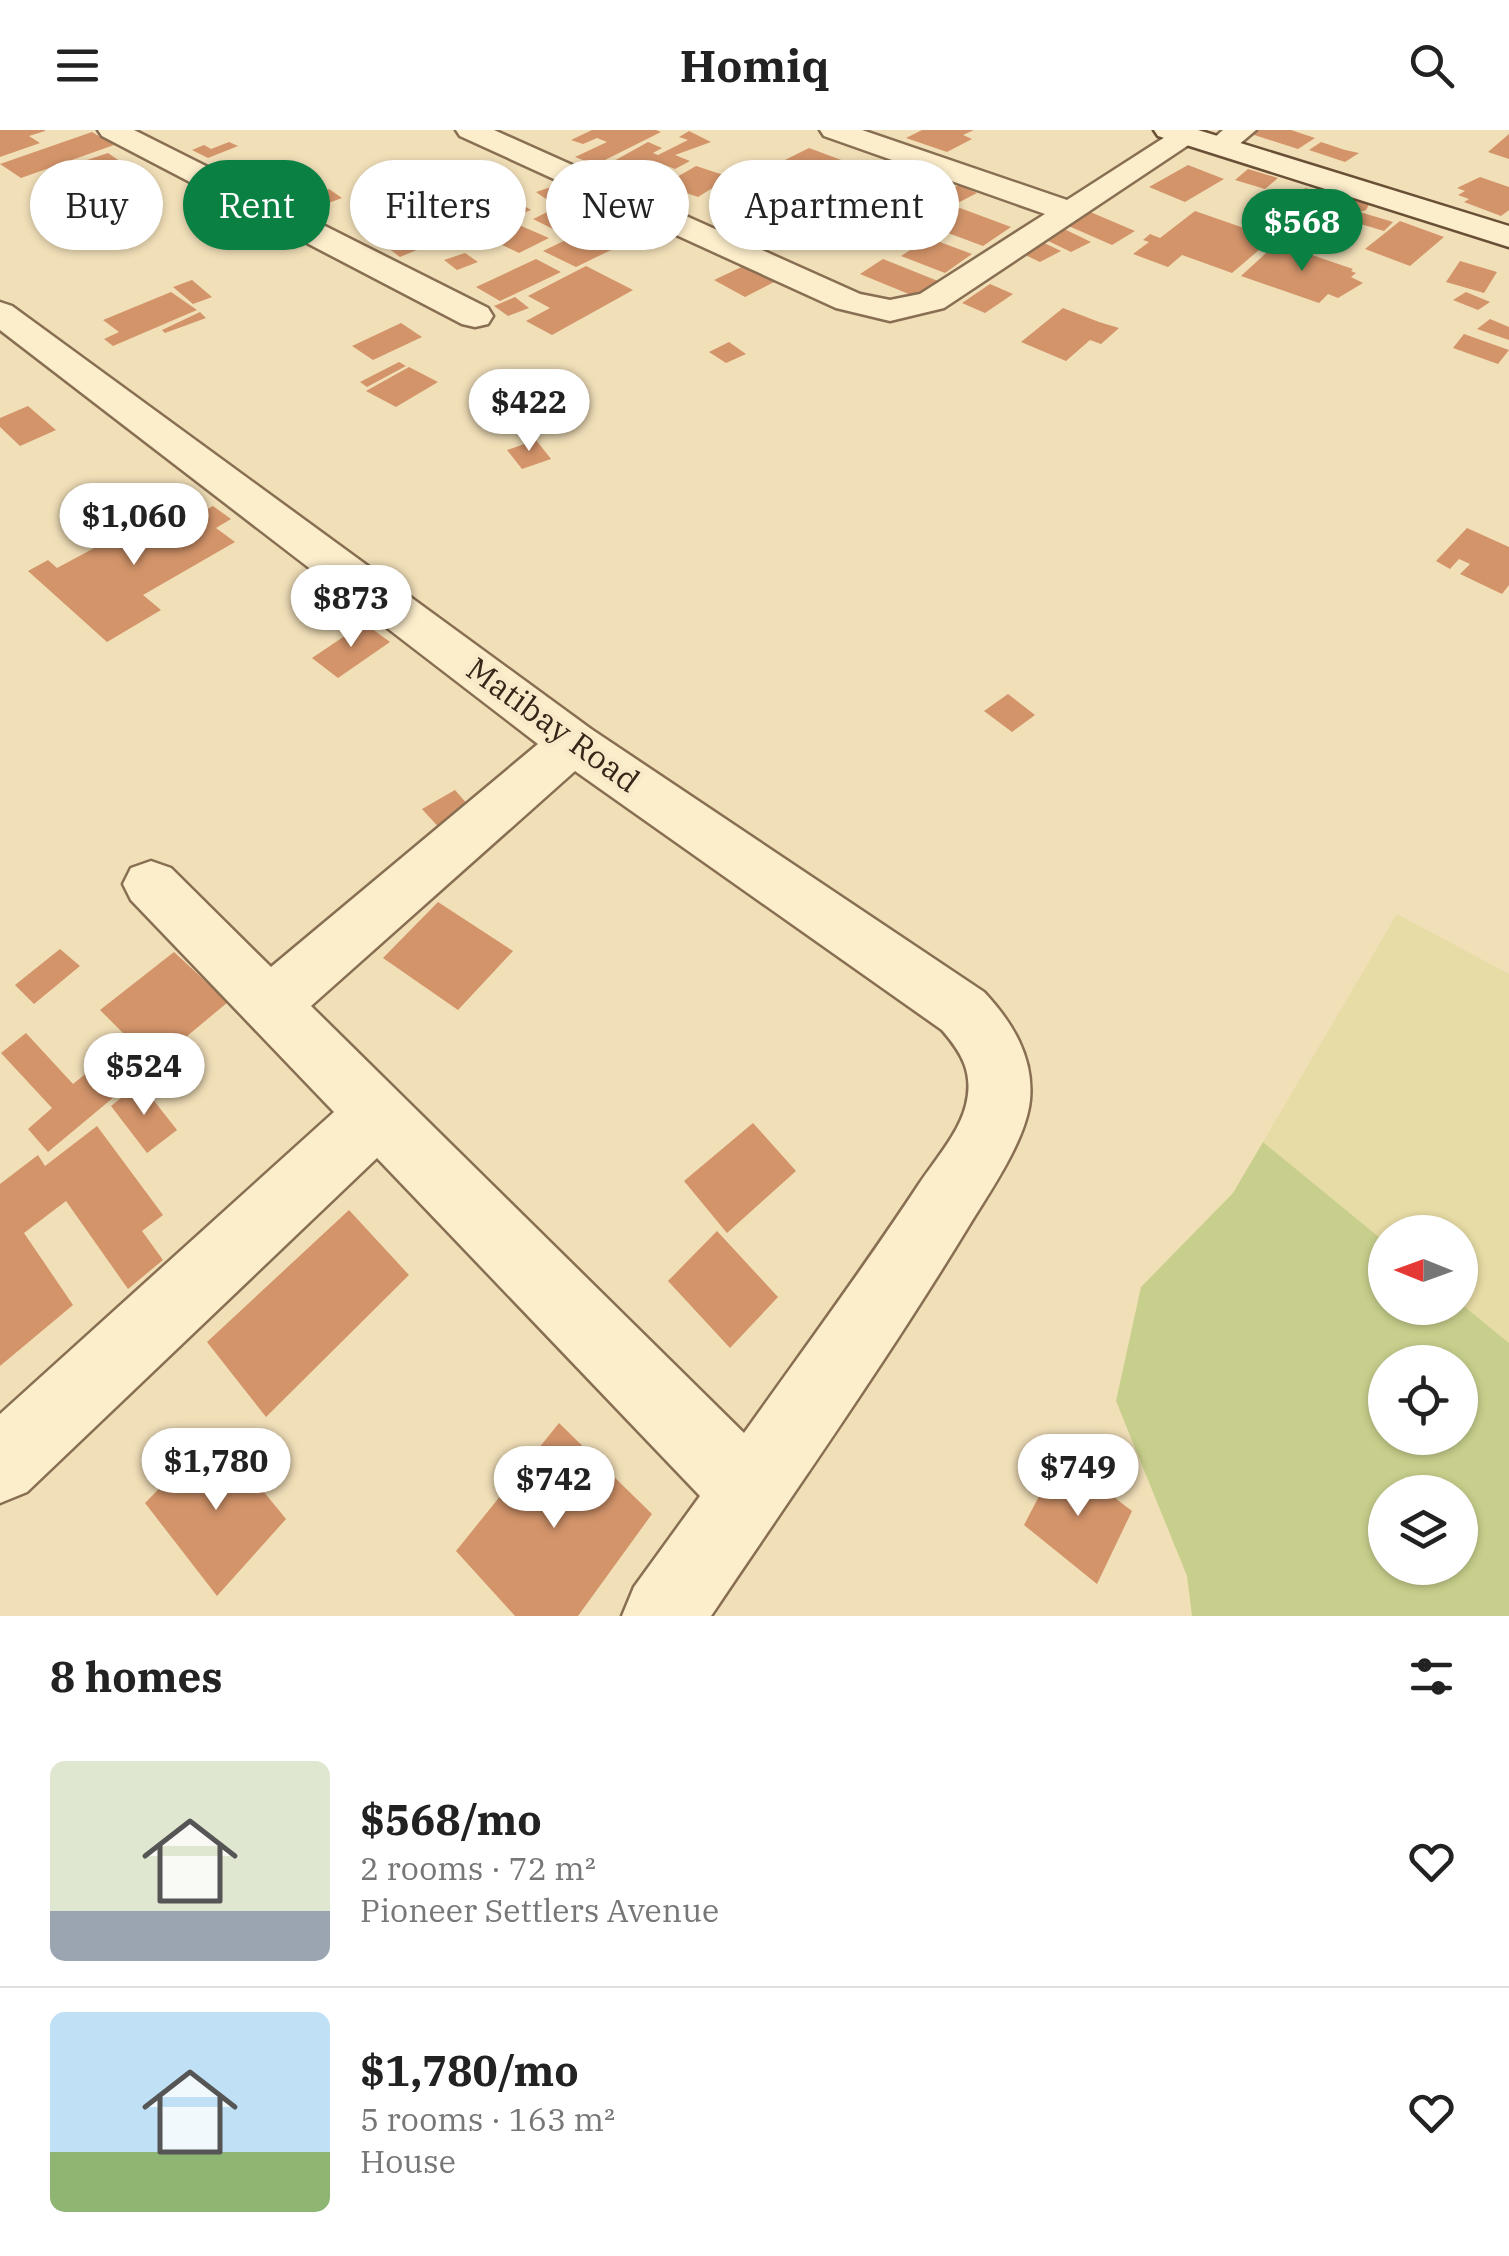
<!DOCTYPE html>
<html lang="en">
<head>
<meta charset="utf-8">
<style>
	body { margin:0; font-family:"IBM Plex Serif",serif; background:#f6f6f6; color:#222; height:100vh; display:flex; flex-direction:column; font-size:38px; white-space:nowrap }
	* { box-sizing:border-box; margin:0 }
	p { font-size:32px; color:#767676 }
	.icon { flex:none; width:55px; height:55px; fill:none; stroke:currentColor; stroke-width:2; stroke-linecap:round; stroke-linejoin:round }
	.map { position:relative; height:1486px; overflow:hidden }
	.side { display:flex; flex-direction:column; background:#fff; flex:1 }
	.side>* { flex:none }
	.guide { position:absolute; left:30px; top:30px; width:1000px; height:90px; display:flex; gap:20px }
	.needle { width:65px; rotate:271deg }
	.fabs { position:absolute; left:1368px; top:1085px; display:grid; gap:20px }
	.fabs a { display:grid; place-items:center; width:110px; height:110px; border-radius:50%; background:#fff; box-shadow:0 2px 8px #0004; font-size:50px }
	.price { position:absolute; translate:-50% -85px; padding:0 22px; border-radius:35px; background:#fff; color:#222; font-size:32px; line-height:65px; filter:drop-shadow(0 2px 5px #0008) }
	.price::after { content:''; position:absolute; left:50%; top:60px; width:30px; height:22px; margin-left:-15px; background:inherit; clip-path:polygon(0 0,100% 0,50% 100%) }
	.price.selected { background:#0b8043; color:#fff }
	ul { padding:0; list-style:none }
	li { display:flex; align-items:center; gap:30px; height:250px; padding:0 50px }
	li+li { border-top:2px solid #e0e0e0 }
	li span { display:grid; place-items:center; flex:none; width:280px; height:200px; border-radius:15px; color:#555 }
	li>.icon { margin-inline-start:auto }
	span .icon { width:120px; height:120px; fill:#fffc; stroke-width:1 }
	li b { font-size:42px }
	h2 { display:flex; justify-content:space-between; align-items:center; height:120px; padding:0 50px; font-size:42px }
	.tag { padding:0 35px; border-radius:45px; background:#fff; box-shadow:0 2px 8px #0004; font-size:35px; line-height:90px }
	.tag.selected { background:#0b8043; color:#fff }
	header { display:flex; justify-content:space-between; align-items:center; height:130px; padding:0 50px; background:#fff; font-size:45px; font-weight:800 }
	.map>svg:first-child { display:block }
	.farmland { fill:#e7dca5 }
	.green { fill:#c8cf8c; fill-rule:evenodd }
	.building { fill:#d3946a }
	.lines { fill:none; stroke-linecap:round; stroke-linejoin:round }
	.street-casing { stroke:#886e52; stroke-width:5 }
	.secondary-casing { stroke:#694f36; stroke-width:5 }
	.street { fill:#fcedcb; fill-rule:evenodd }
	.secondary { fill:#fcedcb; fill-rule:evenodd }
	.labels { text-anchor:middle; stroke-width:9; stroke-linejoin:round; paint-order:stroke }
	.street-label { font-size:32px; fill:#352619; stroke:#f8eac8 }
</style>
</head>
<body>
<header><svg class="icon" aria-label="menu" viewBox="0 0 24 24"><path d="M4 6h16M4 12h16M4 18h16"/></svg>Homiq<svg class="icon" aria-label="search" viewBox="0 0 24 24"><circle cx="10" cy="10" r="6"/><path d="M15 15l6 6"/></svg></header>
<div class="map">
<svg width="1509" height="1486" viewBox="0 0 1509 1486">
	<rect width="100%" height="100%" fill="#f1dfb8"/>
	<path class="farmland" d="M 1397,784 L 1509,844 L 1509,1213 L 1460,1173 L 1460,1102 L 1385,1102 L 1385,1112 L 1263,1012 Z"/>
	<path class="green" d="M 1263,1012 L 1385,1112 L 1385,1178 L 1460,1178 L 1460,1173 L 1509,1213 L 1509,1486 L 1192,1486 L 1187,1446 L 1116,1271 L 1141,1157 L 1233,1063 ZM 1385,1232 L 1460,1232 L 1460,1308 L 1385,1308 ZM 1385,1362 L 1460,1362 L 1460,1438 L 1385,1438 Z"/>
	<path class="building" d="M 0,0 L 45,0 L 45,1 L 29,6 L 40,13 L 0,27 Z
		M 592,0 L 656,0 L 661,2 L 595,35 L 575,27 L 607,12 L 597,8 L 583,14 L 571,10 Z
		M 922,0 L 974,0 L 963,5 L 972,9 L 947,22 L 906,8 Z
		M 1252,0 L 1291,0 L 1315,8 L 1298,19 L 1248,3 Z
		M 689,1 L 711,12 L 675,25 L 690,31 L 675,39 L 665,35 L 644,45 L 612,32 L 648,12 L 662,18 L 653,23 L 658,25 L 688,10 L 679,7 Z
		M 92,2 L 114,15 L 21,48 L 0,34 Z
		M 1509,4 L 1509,29 L 1488,22 Z
		M 229,12 L 238,16 L 208,28 L 192,20 L 204,15 L 211,19 Z
		M 1321,12 L 1345,20 L 1359,23 L 1345,32 L 1309,20 Z
		M 809,18 L 844,31 L 812,48 L 777,34 Z
		M 108,23 L 124,34 L 63,54 L 48,43 Z
		M 915,34 L 953,48 L 932,61 L 894,46 Z
		M 1188,35 L 1224,49 L 1185,72 L 1149,57 Z
		M 696,36 L 730,47 L 698,67 L 663,55 Z
		M 1248,39 L 1278,48 L 1265,59 L 1235,50 Z
		M 867,41 L 893,51 L 868,67 L 841,57 Z
		M 291,42 L 308,51 L 276,64 L 259,56 Z
		M 468,45 L 489,56 L 458,70 L 437,59 Z
		M 1480,47 L 1509,57 L 1509,80 L 1501,86 L 1464,72 L 1469,69 L 1458,65 L 1465,61 L 1457,58 Z
		M 384,51 L 396,59 L 376,66 L 365,58 Z
		M 959,55 L 977,63 L 915,95 L 896,86 Z
		M 554,56 L 567,64 L 549,71 L 536,62 Z
		M 139,57 L 149,63 L 110,78 L 101,72 Z
		M 1305,58 L 1331,65 L 1317,76 L 1297,68 Z
		M 329,59 L 342,68 L 312,79 L 299,70 Z
		M 803,62 L 845,81 L 809,99 L 767,79 Z
		M 879,62 L 893,67 L 873,80 L 859,75 Z
		M 1354,66 L 1371,71 L 1366,80 L 1360,82 L 1393,92 L 1384,101 L 1334,86 L 1330,80 L 1332,78 L 1327,76 L 1337,67 L 1350,70 Z
		M 572,70 L 600,83 L 561,103 L 533,89 Z
		M 516,71 L 531,80 L 504,91 L 489,82 Z
		M 960,78 L 1011,97 L 983,116 L 932,97 Z
		M 1088,81 L 1135,101 L 1112,115 L 1064,94 Z
		M 1195,81 L 1273,108 L 1232,143 L 1182,125 L 1168,137 L 1133,124 L 1149,112 L 1143,110 L 1150,104 L 1160,108 Z
		M 622,82 L 636,91 L 617,98 L 603,89 Z
		M 841,90 L 850,95 L 857,91 L 869,97 L 850,107 L 829,97 Z
		M 1400,91 L 1444,107 L 1410,136 L 1365,119 Z
		M 519,95 L 549,108 L 519,123 L 490,109 Z
		M 798,95 L 816,104 L 792,116 L 774,107 Z
		M 1060,97 L 1091,112 L 1071,122 L 1040,107 Z
		M 621,100 L 635,109 L 617,116 L 602,107 Z
		M 578,104 L 611,120 L 576,137 L 543,121 Z
		M 410,106 L 426,116 L 400,127 L 384,115 Z
		M 929,108 L 972,124 L 945,143 L 901,126 Z
		M 1040,111 L 1061,121 L 1040,132 L 1019,122 Z
		M 1277,113 L 1353,139 L 1351,141 L 1356,143 L 1351,147 L 1363,153 L 1338,168 L 1328,164 L 1319,173 L 1241,146 Z
		M 465,123 L 478,132 L 457,140 L 444,130 Z
		M 536,129 L 561,142 L 500,171 L 476,157 Z
		M 883,129 L 938,151 L 916,167 L 860,144 Z
		M 1460,131 L 1497,142 L 1484,163 L 1446,152 Z
		M 750,133 L 780,149 L 745,167 L 714,150 Z
		M 586,136 L 633,160 L 552,205 L 526,191 L 550,178 L 528,166 Z
		M 192,150 L 212,167 L 193,174 L 173,157 Z
		M 990,154 L 1013,164 L 985,183 L 962,173 Z
		M 171,162 L 197,180 L 113,216 L 104,209 L 119,202 L 103,190 Z
		M 1466,162 L 1490,172 L 1478,180 L 1453,170 Z
		M 515,167 L 529,178 L 508,186 L 494,176 Z
		M 1063,178 L 1099,192 L 1119,198 L 1101,214 L 1090,210 L 1066,231 L 1021,212 Z
		M 200,182 L 206,188 L 165,203 L 162,200 Z
		M 1490,189 L 1509,197 L 1509,210 L 1477,199 Z
		M 401,193 L 422,207 L 373,230 L 352,216 Z
		M 1464,204 L 1509,220 L 1498,234 L 1453,218 Z
		M 729,212 L 746,224 L 726,233 L 709,222 Z
		M 399,232 L 406,236 L 367,257 L 360,252 Z
		M 409,237 L 438,252 L 396,277 L 366,261 Z
		M 28,276 L 56,300 L 20,316 L 0,297 L 0,288 Z
		M 536,310 L 551,329 L 522,339 L 507,320 Z
		M 180,372 L 197,385 L 213,376 L 231,389 L 216,398 L 235,412 L 143,465 L 161,480 L 107,512 L 28,441 L 48,430 L 57,438 Z
		M 1467,398 L 1509,417 L 1509,455 L 1502,464 L 1460,444 L 1470,434 L 1459,429 L 1450,439 L 1436,431 Z
		M 364,493 L 390,512 L 338,548 L 312,528 Z
		M 1008,564 L 1035,585 L 1012,602 L 984,581 Z
		M 455,660 L 475,683 L 443,702 L 422,679 Z
		M 438,772 L 513,821 L 458,880 L 383,828 Z
		M 60,819 L 80,836 L 34,874 L 15,855 Z
		M 174,822 L 228,872 L 48,1022 L 28,999 L 52,978 L 1,923 L 26,903 L 73,954 L 129,909 L 100,880 Z
		M 140,953 L 177,1000 L 147,1023 L 111,976 Z
		M 753,993 L 796,1041 L 727,1103 L 684,1051 Z
		M 97,996 L 163,1085 L 142,1101 L 163,1130 L 128,1159 L 66,1071 L 24,1103 L 73,1175 L 0,1236 L 0,1054 L 38,1025 L 45,1036 Z
		M 349,1080 L 409,1145 L 266,1287 L 207,1212 Z
		M 717,1101 L 778,1167 L 730,1218 L 668,1151 Z
		M 559,1293 L 652,1384 L 578,1486 L 515,1486 L 456,1421 Z
		M 215,1302 L 286,1389 L 217,1466 L 145,1373 Z
		M 1060,1326 L 1132,1381 L 1097,1454 L 1024,1395 Z"/>
	<g class="lines">
		<defs>
			<path id="street" d="M 98,0 L 134,0 L 488,178 L 493,186 L 488,194 L 475,197 L 462,194 L 102,6 Z
				M 456,0 L 494,0 L 860,164 L 890,170 L 920,164 L 1045,84 L 824,6 L 820,0 L 862,0 L 1067,70 L 1176,0 L 1197,0 L 1202,6 L 944,178 L 890,191 L 836,178 L 460,6 Z
				M 1223,0 L 1256,0 L 1230,22 L 1210,22 L 1205,16 Z
				M 0,172 L 12,176 L 591,599 L 984,862 C 1012,892 1034,927 1030,970 C 1026,1011 988,1064 967,1099 C 886,1232 797,1358 711,1486 L 622,1486 L 634,1457 L 700,1366 L 377,1028 L 27,1362 L 0,1373 L 0,1284 L 334,982 L 131,770 L 123,754 L 131,738 L 151,731 L 171,738 L 271,837 L 538,614 L 0,200 ZM 575,641 L 942,900 C 962,923 974,943 966,975 C 959,1003 935,1030 919,1054 C 863,1139 803,1220 744,1303 L 311,876 Z"/>
			<path id="secondary" d="M 1154,0 L 1198,0 L 1509,96 L 1509,117 L 1158,6 Z"/>
		</defs>
		<use href="#street" class="street-casing"/>
		<use href="#secondary" class="secondary-casing"/>
		<use href="#street" class="street"/>
		<use href="#secondary" class="secondary"/>
	</g>
	<g class="labels">
		<g class="street-label">
			<text transform="translate(553 595) rotate(36)" y="11">Matibay Road</text>
		</g>
	</g>
</svg>
<div class="fabs">
<a><svg class="needle" viewBox="-14 -14 28 28"><path d="M0-13l5 13h-10z" fill="#e53935"/><path d="M0 13l5-13h-10z" fill="#767676"/></svg></a>
<a><svg class="icon" aria-label="locate" viewBox="0 0 24 24"><circle cx="12" cy="12" r="6"/><path d="M12 2v4M12 18v4M2 12h4M18 12h4"/></svg></a>
<a><svg class="icon" aria-label="layers" viewBox="0 0 24 24"><path d="M12 4l9 5-9 5-9-5zM3 14l9 5 9-5"/></svg></a>
</div>
<b class="price selected" style="left:1302px;top:144px">$568</b>
<b class="price" style="left:529px;top:324px">$422</b>
<b class="price" style="left:134px;top:438px">$1,060</b>
<b class="price" style="left:351px;top:520px">$873</b>
<b class="price" style="left:144px;top:988px">$524</b>
<b class="price" style="left:216px;top:1383px">$1,780</b>
<b class="price" style="left:1078px;top:1389px">$749</b>
<b class="price" style="left:554px;top:1401px">$742</b>
<div class="guide">
<a class="tag">Buy</a>
<a class="tag selected">Rent</a>
<a class="tag">Filters</a>
<a class="tag">New</a>
<a class="tag">Apartment</a>
</div>
</div>
<section class="side">
<h2>8 homes<svg class="icon" aria-label="filters" viewBox="0 0 24 24"><path d="M4 7h16M4 17h16"/><circle cx="9" cy="7" r="2"/><circle cx="15" cy="17" r="2"/></svg></h2>
<ul>
<li><span style="background:linear-gradient(#dfe7d0 75%,#9aa5b1 0)"><svg class="icon" aria-label="home" viewBox="0 0 24 24"><path d="M3 11l9-7 9 7M6 9v11h12V9"/></svg></span><div><b>$568/mo</b><p>2 rooms · 72 m²</p><p>Pioneer Settlers Avenue</p></div><svg class="icon" aria-label="heart" viewBox="0 0 24 24"><path d="M12 20l-8-8c-3-5 5-10 8-4 3-6 11-1 8 4z"/></svg></li>
<li><span style="background:linear-gradient(#bfe0f5 70%,#8fb573 0)"><svg class="icon" aria-label="home" viewBox="0 0 24 24"><path d="M3 11l9-7 9 7M6 9v11h12V9"/></svg></span><div><b>$1,780/mo</b><p>5 rooms · 163 m²</p><p>House</p></div><svg class="icon" aria-label="heart" viewBox="0 0 24 24"><path d="M12 20l-8-8c-3-5 5-10 8-4 3-6 11-1 8 4z"/></svg></li>
</ul>
</section>
</body>
</html>
